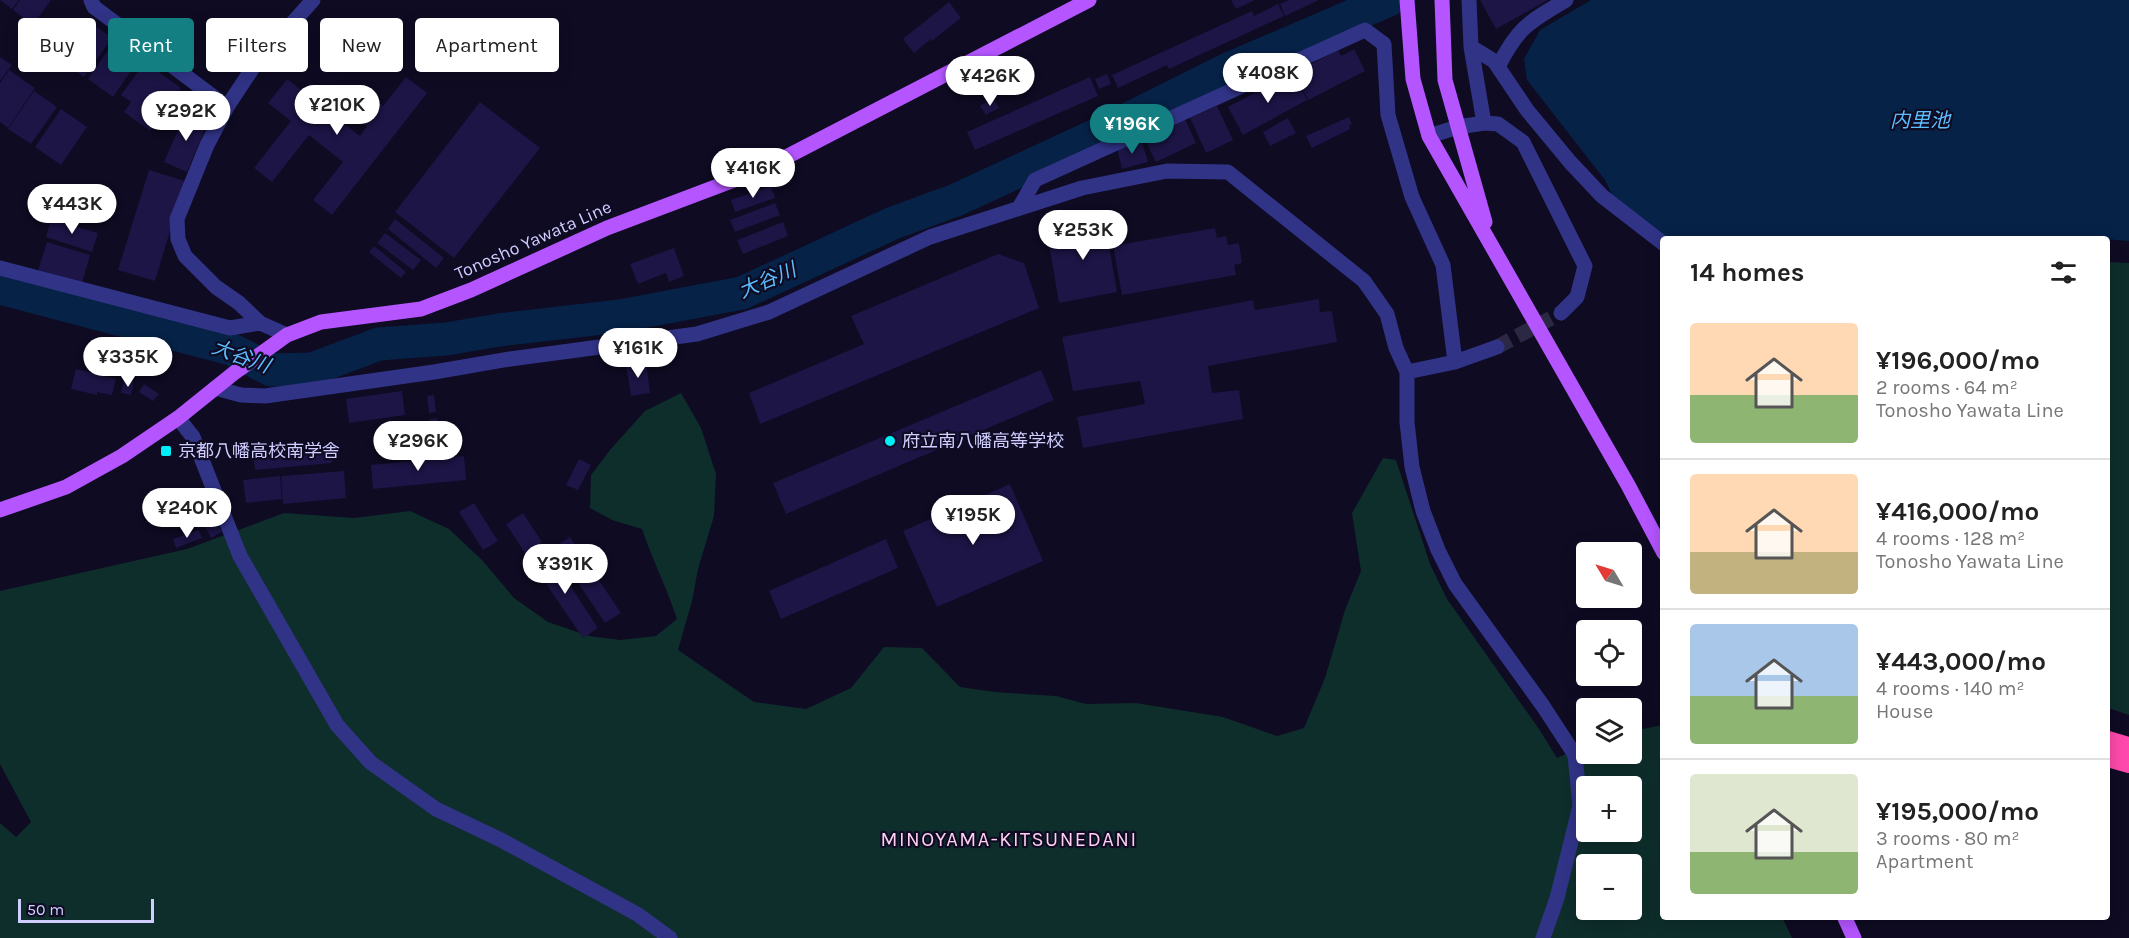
<!DOCTYPE html>
<html lang="en">
<head>
<meta charset="utf-8">
<style>
	body { margin:0; font-family:Karla,"Noto Sans JP",sans-serif; background:#f2f2f2; color:#222; height:100vh; display:flex; flex-direction:column; font-size:22px; white-space:nowrap }
	* { box-sizing:border-box; margin:0 }
	p { font-size:20px; color:#767676 }
	.icon { flex:none; width:33px; height:33px; fill:none; stroke:currentColor; stroke-width:2; stroke-linecap:round; stroke-linejoin:round }
	.map { position:relative; flex:1; overflow:hidden }
	.details { position:absolute; left:1660px; top:236px; width:450px; height:684px; display:flex; flex-direction:column; background:#fff; border-radius:6px; box-shadow:0 3px 15px #0003 }
	.details>* { flex:none }
	.top-card { position:absolute; left:18px; top:18px; width:570px; height:54px; display:flex; gap:12px }
	.needle { width:39px; rotate:308deg }
	.tools { position:absolute; left:1576px; top:542px; display:grid; gap:12px }
	.tools a { display:grid; place-items:center; width:66px; height:66px; border-radius:6px; background:#fff; box-shadow:0 3px 15px #0003; font-size:30px }
	.scale { position:absolute; left:18px; bottom:15px; width:136px; box-sizing:border-box; padding-left:6px; border:3px solid #d0ceff; border-top:0; font-size:16px; line-height:21px; white-space:nowrap; color:#d0ceff; -webkit-text-stroke:4px #0e0b23; paint-order:stroke }
	.price { position:absolute; translate:-50% -51px; padding:0 14px; border-radius:21px; background:#fff; color:#222; font-size:20px; line-height:39px; filter:drop-shadow(0 2px 3px #0008) }
	.price::after { content:''; position:absolute; left:50%; top:36px; width:18px; height:14px; margin-left:-9px; background:inherit; clip-path:polygon(0 0,100% 0,50% 100%) }
	.price.current { background:#137f83; color:#fff }
	ul { padding:0; list-style:none }
	li { display:flex; align-items:center; gap:18px; height:150px; padding:0 30px }
	li+li { border-top:2px solid #e0e0e0 }
	li span { display:grid; place-items:center; flex:none; width:168px; height:120px; border-radius:6px; color:#555 }
	li>.icon { margin-inline-start:auto }
	span .icon { width:72px; height:72px; fill:#fffc; stroke-width:1 }
	li b { font-size:26px }
	h2 { display:flex; justify-content:space-between; align-items:center; height:72px; padding:0 30px; font-size:26px }
	.chip { padding:0 21px; border-radius:6px; background:#fff; box-shadow:0 3px 15px #0003; font-size:21px; line-height:54px }
	.chip.current { background:#137f83; color:#fff }
	.map>svg:first-child { display:block }
	.green { fill:#0e2e2b; fill-rule:evenodd }
	.water { fill:#062247 }
	.lines { fill:none; stroke-linecap:round; stroke-linejoin:round }
	.river { stroke:#062247; stroke-width:33 }
	.building { fill:#1c1546 }
	.minor-tunnel { stroke:#2b2844; stroke-width:15; stroke-dasharray:15 8; stroke-linecap:butt }
	.minor { stroke:#313387; stroke-width:15 }
	.major { stroke:#b455ff; stroke-width:15 }
	.highway { stroke:#ff49ac; stroke-width:18 }
	.poi-dot { fill:#00f0f9; stroke:#0e0b23; stroke-width:2 }
	.labels { text-anchor:middle; stroke-width:4.5; stroke-linejoin:round; paint-order:stroke }
	.street-label { font-size:18px; fill:#d0ceff; stroke:#0e0b23 }
	.poi-label { font-size:18px; fill:#d0ceff; stroke:#0e0b23; text-anchor:start }
	.water-label { font-size:20px; font-style:italic; fill:#5cbeff; stroke:#0e0b23 }
	.neighbourhood-label { font-size:20px; letter-spacing:1.5px; fill:#ffd0f1; stroke:#0e0b23 }
</style>
</head>
<body>
<div class="map">
<svg width="2129" height="938" viewBox="0 0 2129 938">
	<rect width="100%" height="100%" fill="#0e0b23"/>
	<path class="green" d="M 2108,262 L 2129,263 L 2129,715 L 2108,708 Z
		M 681,393 L 701,428 L 716,474 L 714,516 L 698,569 L 692,601 L 678,650 L 754,702 L 806,709 L 851,688 L 884,647 L 922,648 L 960,687 L 995,692 L 1056,696 L 1086,704 L 1136,703 L 1223,717 L 1277,736 L 1304,728 L 1325,678 L 1345,610 L 1361,571 L 1352,513 L 1383,458 L 1396,460 L 1430,564 L 1447,599 L 1539,729 L 1557,758 L 1587,744 L 1587,753 L 1632,753 L 1632,731 L 1663,725 L 1664,916 L 1782,917 L 1792,938 L 0,938 L 0,823 L 16,837 L 31,822 L 0,764 L 0,591 L 187,549 L 284,513 L 354,518 L 410,511 L 449,529 L 483,561 L 514,598 L 548,622 L 589,636 L 620,640 L 656,636 L 677,619 C 667,588 652,559 642,529 L 612,520 L 590,508 L 591,475 L 610,450 L 645,411 ZM 1587,786 L 1632,786 L 1632,831 L 1587,831 ZM 1587,864 L 1632,864 L 1632,909 L 1587,909 Z"/>
	<path class="water" d="M 1591,0 L 2129,0 L 2129,241 L 2068,236 L 2055,238 L 1664,238 L 1619,209 L 1605,180 L 1527,80 L 1524,59 L 1540,30 Z"/>
	<g class="lines">
		<path class="river" d="M 0,288 L 231,349 L 271,370 L 312,369 L 379,344 L 446,339 L 499,330 L 620,316 L 742,293 L 893,223 L 956,200 L 1094,136 L 1226,70 L 1389,0"/>
	</g>
	<path class="building" d="M 0,0 L 19,0 L 12,9 Z
		M 20,0 L 51,0 L 33,25 L 13,10 Z
		M 1231,0 L 1255,0 L 1236,9 Z
		M 1289,0 L 1319,0 L 1285,16 L 1280,4 Z
		M 1480,0 L 1548,0 L 1496,29 Z
		M 949,2 L 961,18 L 932,41 L 931,39 L 914,53 L 903,39 Z
		M 1278,4 L 1284,16 L 1169,69 L 1167,65 L 1118,88 L 1112,75 L 1252,11 L 1254,16 Z
		M 88,21 L 112,38 L 84,77 L 60,60 Z
		M 115,40 L 140,58 L 113,97 L 88,79 Z
		M 1354,49 L 1365,71 L 1308,100 L 1294,73 L 1338,50 L 1341,56 Z
		M 0,57 L 12,65 L 0,81 Z
		M 145,62 L 181,88 L 150,131 L 124,112 L 131,102 L 121,95 Z
		M 1291,69 L 1307,100 L 1243,135 L 1228,107 L 1289,75 L 1287,71 Z
		M 9,70 L 35,88 L 8,128 L 0,122 L 0,83 Z
		M 1107,74 L 1111,84 L 1099,89 L 1095,79 Z
		M 406,77 L 427,93 L 332,215 L 313,200 L 343,162 L 309,135 L 272,182 L 254,168 L 291,121 L 268,103 L 287,79 L 360,136 L 367,126 L 359,120 L 375,100 L 383,106 Z
		M 1090,77 L 1098,96 L 975,150 L 967,132 Z
		M 34,91 L 57,107 L 31,144 L 8,129 Z
		M 993,98 L 999,108 L 986,115 L 980,106 Z
		M 480,102 L 540,148 L 454,258 L 395,212 Z
		M 1217,106 L 1233,140 L 1206,153 L 1190,118 Z
		M 61,109 L 87,127 L 61,165 L 35,147 Z
		M 186,112 L 208,122 L 187,172 L 164,162 Z
		M 1349,117 L 1352,124 L 1349,126 L 1350,129 L 1312,148 L 1306,136 Z
		M 1288,118 L 1296,133 L 1270,146 L 1263,132 Z
		M 1185,119 L 1196,143 L 1156,162 L 1144,138 Z
		M 1142,142 L 1148,162 L 1122,169 L 1117,148 Z
		M 149,170 L 185,181 L 155,281 L 118,270 Z
		M 771,186 L 775,198 L 735,212 L 731,200 Z
		M 775,203 L 780,215 L 735,232 L 730,220 Z
		M 1104,216 L 1117,292 L 1059,303 L 1049,244 L 1060,242 L 1056,225 Z
		M 51,219 L 98,233 L 92,252 L 46,237 Z
		M 395,219 L 444,258 L 436,268 L 388,229 Z
		M 783,222 L 788,236 L 743,254 L 737,240 Z
		M 1215,228 L 1217,238 L 1226,236 L 1228,245 L 1239,243 L 1242,263 L 1234,265 L 1236,275 L 1122,295 L 1113,246 Z
		M 385,233 L 421,260 L 413,270 L 377,243 Z
		M 47,242 L 90,255 L 82,283 L 38,270 Z
		M 374,246 L 406,272 L 401,278 L 369,252 Z
		M 674,248 L 684,276 L 669,282 L 666,273 L 638,284 L 630,264 Z
		M 998,254 L 1024,263 L 1039,308 L 760,424 L 749,393 L 864,344 L 851,316 Z
		M 1319,299 L 1320,312 L 1332,311 L 1337,342 L 1208,366 L 1212,393 L 1239,390 L 1243,419 L 1083,448 L 1077,417 L 1145,404 L 1140,381 L 1073,391 L 1062,337 L 1253,300 L 1255,310 Z
		M 646,362 L 650,393 L 631,396 L 626,365 Z
		M 76,369 L 116,379 L 112,395 L 97,392 L 97,395 L 71,389 Z
		M 1041,370 L 1054,400 L 786,514 L 773,483 Z
		M 124,380 L 134,382 L 131,395 L 121,393 Z
		M 144,384 L 159,394 L 153,401 L 139,392 Z
		M 402,391 L 405,415 L 349,423 L 346,399 Z
		M 434,395 L 436,412 L 429,413 L 427,396 Z
		M 437,418 L 439,432 L 432,432 L 430,419 Z
		M 331,445 L 331,449 L 339,448 L 339,457 L 332,458 L 332,463 L 255,470 L 253,452 Z
		M 464,456 L 466,480 L 373,489 L 371,465 Z
		M 579,459 L 591,465 L 578,490 L 566,485 Z
		M 344,471 L 346,498 L 283,504 L 281,476 Z
		M 280,476 L 282,499 L 246,503 L 243,480 Z
		M 1010,484 L 1043,561 L 937,607 L 903,531 Z
		M 474,503 L 498,541 L 483,550 L 459,512 Z
		M 523,513 L 542,542 L 525,553 L 506,524 Z
		M 213,515 L 222,532 L 211,538 L 202,521 Z
		M 199,530 L 202,538 L 176,548 L 173,539 Z
		M 570,537 L 621,613 L 605,623 L 554,547 Z
		M 886,539 L 898,568 L 781,619 L 769,591 Z
		M 548,552 L 598,628 L 583,638 L 532,563 Z"/>
	<g class="lines">
		<path class="minor-tunnel" d="M 1497,347 L 1561,313"/>
		<path class="minor" d="M 91,0 L 94,7 L 227,107
			M 1469,0 L 1471,47 L 1484,123
			M 1471,47 L 1494,61 L 1527,110 L 1570,162 L 1602,196 L 1664,244
			M 1498,67 C 1518,27 1529,22 1566,0
			M 1429,136 L 1458,127 L 1484,123 L 1498,124 L 1523,142 L 1585,266 L 1577,297 L 1561,313
			M 1019,208 L 1035,180 L 1365,30 L 1384,44 L 1388,115 L 1412,197 L 1443,265 L 1455,362
			M 0,268 L 230,328 L 260,323 L 287,335
			M 260,323 L 239,303 L 216,287 L 185,256 L 178,239 L 177,219 L 207,145 L 227,107 L 254,66 L 313,0
			M 1407,372 L 1455,362 L 1497,347
			M 215,388 L 241,395 L 265,396 L 434,372 L 510,359 L 697,334 L 769,312 L 930,237 L 1082,188 L 1167,171 L 1228,172 L 1364,281 L 1387,314 L 1396,348 L 1407,372 L 1407,422 L 1412,467 L 1423,511 L 1438,550 L 1455,584 L 1543,706 L 1575,755 L 1580,806 L 1557,898 L 1543,938
			M 178,418 L 193,437 L 240,556 L 337,725 L 371,763 L 436,809 L 501,840 L 637,914 L 670,938"/>
		<path class="major" d="M 1407,0 L 1413,79 L 1429,136 L 1628,485 L 1664,553
			M 1442,0 L 1445,80 L 1485,222
			M 0,510 L 66,487 L 122,456 L 178,418 L 234,373 L 287,335 L 321,322 L 421,309 L 471,290 L 607,228 L 763,169 L 1089,0
			M 1844,916 L 1854,938"/>
		<path class="highway" d="M 2108,740 L 2129,746
			M 2108,758 L 2129,764"/>
	</g>
	<g class="poi-dot">
		<circle cx="890" cy="441" r="6"/>
		<rect x="160" y="445" width="12" height="12" rx="3"/>
	</g>
	<g class="labels">
		<g class="street-label">
			<text transform="translate(533 240) rotate(-24)" y="6">Tonosho Yawata Line</text>
		</g>
		<g class="poi-label">
			<text x="902" y="447">府立南八幡高等学校</text>
			<text x="178" y="457">京都八幡高校南学舎</text>
		</g>
		<g class="water-label">
			<text x="1920" y="127">内里池</text>
			<text transform="translate(767 280) rotate(-23)" y="7">大谷川</text>
			<text transform="translate(241 356) rotate(20)" y="7">大谷川</text>
		</g>
		<g class="neighbourhood-label">
			<text x="1009" y="846">MINOYAMA-KITSUNEDANI</text>
		</g>
	</g>
</svg>
<div class="tools">
<a><svg class="needle" viewBox="-14 -14 28 28"><path d="M0-13l5 13h-10z" fill="#e53935"/><path d="M0 13l5-13h-10z" fill="#767676"/></svg></a>
<a><svg class="icon" aria-label="locate" viewBox="0 0 24 24"><circle cx="12" cy="12" r="6"/><path d="M12 2v4M12 18v4M2 12h4M18 12h4"/></svg></a>
<a><svg class="icon" aria-label="layers" viewBox="0 0 24 24"><path d="M12 4l9 5-9 5-9-5zM3 14l9 5 9-5"/></svg></a>
<a>+</a>
<a>−</a>
</div>
<div class="scale">50 m</div>
<b class="price" style="left:1268px;top:104px">¥408K</b>
<b class="price" style="left:990px;top:107px">¥426K</b>
<b class="price" style="left:337px;top:136px">¥210K</b>
<b class="price" style="left:186px;top:142px">¥292K</b>
<b class="price current" style="left:1132px;top:155px">¥196K</b>
<b class="price" style="left:753px;top:199px">¥416K</b>
<b class="price" style="left:72px;top:235px">¥443K</b>
<b class="price" style="left:1083px;top:261px">¥253K</b>
<b class="price" style="left:638px;top:379px">¥161K</b>
<b class="price" style="left:128px;top:388px">¥335K</b>
<b class="price" style="left:418px;top:472px">¥296K</b>
<b class="price" style="left:187px;top:539px">¥240K</b>
<b class="price" style="left:973px;top:546px">¥195K</b>
<b class="price" style="left:565px;top:595px">¥391K</b>
<div class="top-card">
<a class="chip">Buy</a>
<a class="chip current">Rent</a>
<a class="chip">Filters</a>
<a class="chip">New</a>
<a class="chip">Apartment</a>
</div>
<section class="details">
<h2>14 homes<svg class="icon" aria-label="filters" viewBox="0 0 24 24"><path d="M4 7h16M4 17h16"/><circle cx="9" cy="7" r="2"/><circle cx="15" cy="17" r="2"/></svg></h2>
<ul>
<li><span style="background:linear-gradient(#ffd9b3 60%,#8fb573 0)"><svg class="icon" aria-label="home" viewBox="0 0 24 24"><path d="M3 11l9-7 9 7M6 9v11h12V9"/></svg></span><div><b>¥196,000/mo</b><p>2 rooms · 64 m²</p><p>Tonosho Yawata Line</p></div></li>
<li><span style="background:linear-gradient(#ffd9b3 65%,#c2b280 0)"><svg class="icon" aria-label="home" viewBox="0 0 24 24"><path d="M3 11l9-7 9 7M6 9v11h12V9"/></svg></span><div><b>¥416,000/mo</b><p>4 rooms · 128 m²</p><p>Tonosho Yawata Line</p></div></li>
<li><span style="background:linear-gradient(#a9c7e8 60%,#8fb573 0)"><svg class="icon" aria-label="home" viewBox="0 0 24 24"><path d="M3 11l9-7 9 7M6 9v11h12V9"/></svg></span><div><b>¥443,000/mo</b><p>4 rooms · 140 m²</p><p>House</p></div></li>
<li><span style="background:linear-gradient(#dfe7d0 65%,#8fb573 0)"><svg class="icon" aria-label="home" viewBox="0 0 24 24"><path d="M3 11l9-7 9 7M6 9v11h12V9"/></svg></span><div><b>¥195,000/mo</b><p>3 rooms · 80 m²</p><p>Apartment</p></div></li>
</ul>
</section>
</div>
</body>
</html>
